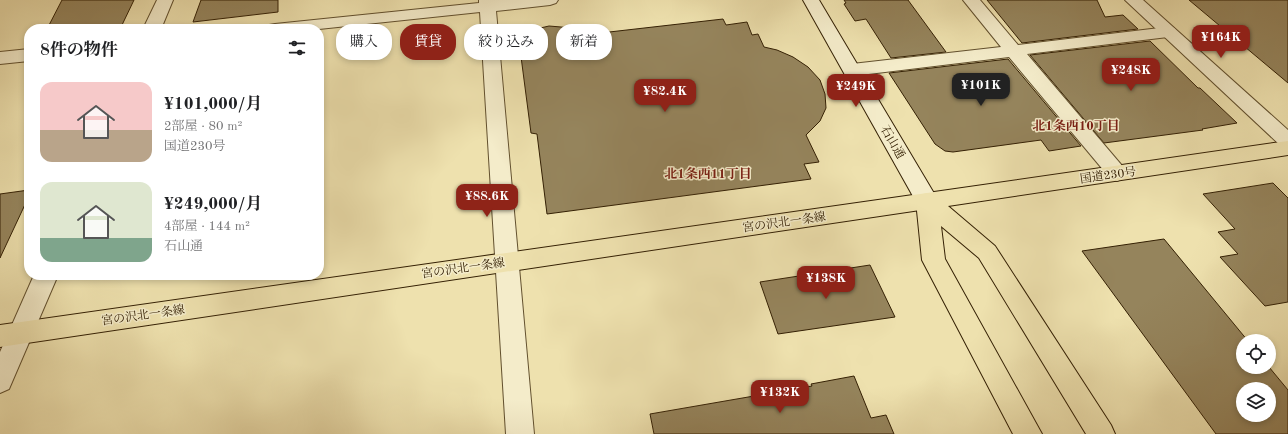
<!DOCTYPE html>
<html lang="ja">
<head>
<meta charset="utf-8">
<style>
	body { margin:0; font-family:"Old Standard TT","Noto Serif JP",serif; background:#f6f6f6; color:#202124; height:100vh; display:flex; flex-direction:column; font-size:15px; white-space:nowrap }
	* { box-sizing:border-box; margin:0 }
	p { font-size:13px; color:#757577 }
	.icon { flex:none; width:22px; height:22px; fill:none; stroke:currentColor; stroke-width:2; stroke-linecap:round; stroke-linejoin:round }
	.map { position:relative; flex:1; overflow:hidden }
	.side { position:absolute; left:24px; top:24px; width:300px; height:256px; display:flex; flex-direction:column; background:#fff; border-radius:16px; box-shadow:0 2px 6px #0003 }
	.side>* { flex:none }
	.top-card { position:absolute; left:336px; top:24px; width:380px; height:36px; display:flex; gap:8px }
	.tools { position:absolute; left:1236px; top:334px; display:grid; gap:8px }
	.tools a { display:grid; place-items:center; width:40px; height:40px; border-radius:50%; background:#fff; box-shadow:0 2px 6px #0003; font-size:20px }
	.price { position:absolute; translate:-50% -34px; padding:0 9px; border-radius:8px; background:#8f2418; color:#fff; font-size:13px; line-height:26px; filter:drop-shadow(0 1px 2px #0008) }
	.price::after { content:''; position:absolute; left:50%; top:24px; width:12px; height:9px; margin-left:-6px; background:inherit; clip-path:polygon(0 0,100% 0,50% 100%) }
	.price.selected { background:#222; color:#fff }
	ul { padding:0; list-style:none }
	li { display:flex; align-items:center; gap:12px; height:100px; padding:0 16px }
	li span { display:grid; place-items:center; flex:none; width:112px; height:80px; border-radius:12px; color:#555 }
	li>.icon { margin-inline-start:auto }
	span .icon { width:48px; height:48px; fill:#fffc; stroke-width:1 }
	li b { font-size:17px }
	h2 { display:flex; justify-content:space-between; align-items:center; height:48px; padding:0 16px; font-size:17px }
	.chip { padding:0 14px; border-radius:16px; background:#fff; box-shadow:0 2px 6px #0003; font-size:14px; line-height:36px }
	.chip.selected { background:#8f2418; color:#fff }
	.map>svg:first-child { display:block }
	.building { fill:#95845c; stroke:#342004; fill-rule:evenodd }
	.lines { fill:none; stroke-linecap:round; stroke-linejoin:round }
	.minor-casing { stroke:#62502e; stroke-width:2 }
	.tertiary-casing { stroke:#62502e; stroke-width:2 }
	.secondary-casing { stroke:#342004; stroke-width:2 }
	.primary-casing { stroke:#342004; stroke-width:2 }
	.trunk-casing { stroke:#342004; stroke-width:2 }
	.minor { fill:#f4ecca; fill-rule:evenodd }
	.tertiary { fill:#f4ecca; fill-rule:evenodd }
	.secondary { fill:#f4ecca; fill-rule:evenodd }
	.primary { fill:#eee1ae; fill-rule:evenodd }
	.trunk { fill:#eee1ae; fill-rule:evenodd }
	.labels { text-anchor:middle; stroke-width:3; stroke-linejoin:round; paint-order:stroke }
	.street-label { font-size:12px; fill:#342004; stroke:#f4ecca }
	.neighbourhood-label { font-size:13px; font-weight:bold; fill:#7a1f14; stroke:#f4ecca }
</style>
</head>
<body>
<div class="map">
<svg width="1288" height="434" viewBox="0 0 1288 434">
	<rect width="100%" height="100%" fill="#eee1ae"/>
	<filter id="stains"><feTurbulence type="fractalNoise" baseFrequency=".005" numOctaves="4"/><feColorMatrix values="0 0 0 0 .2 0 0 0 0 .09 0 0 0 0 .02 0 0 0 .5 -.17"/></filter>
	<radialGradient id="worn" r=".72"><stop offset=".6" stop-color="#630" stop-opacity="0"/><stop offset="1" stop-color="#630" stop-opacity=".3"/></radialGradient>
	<path class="building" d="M 62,0 L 134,0 L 122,25 L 80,29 L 47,29 Z
		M 201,0 L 278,0 L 278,12 L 193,22 Z
		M 844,0 L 908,0 L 946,52 L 891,58 L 866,19 L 855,21 L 844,4 L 846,3 Z
		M 987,0 L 1097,0 L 1105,17 L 1123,15 L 1138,29 L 1022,43 Z
		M 1189,0 L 1288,0 L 1288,83 Z
		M 723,19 L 726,25 L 747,22 L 752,35 L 758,34 L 764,47 L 777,50 L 793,57 L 808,67 L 820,80 L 825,94 L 826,108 L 820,121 L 806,135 L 819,162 L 804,164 L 811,179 L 547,214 L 537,134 L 531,133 L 520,49 L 522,40 L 524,36 L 536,29 L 549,26 L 573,28 L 583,35 Z
		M 1150,41 L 1198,88 L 1200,88 L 1237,123 L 1202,129 L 1203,130 L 1104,143 L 1030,55 Z
		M 1008,59 L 1081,146 L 1049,151 L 1041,140 L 953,152 L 945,151 L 935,144 L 889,73 Z
		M 1273,183 L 1288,198 L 1288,302 L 1265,306 L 1220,257 L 1238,254 L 1218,232 L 1235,229 L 1203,194 Z
		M 29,190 L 29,196 L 0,258 L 0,194 Z
		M 1164,239 L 1248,341 L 1243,341 L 1243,367 L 1269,367 L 1288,390 L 1288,434 L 1216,434 L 1082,251 ZM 1243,389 L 1269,389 L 1269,415 L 1243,415 Z
		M 870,265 L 895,317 L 778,334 L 760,282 Z
		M 854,376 L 871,418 L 886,415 L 894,434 L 654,434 L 650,414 L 812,386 L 811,384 Z"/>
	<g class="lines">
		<defs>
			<path id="minor" d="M 963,0 L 980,0 L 1018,45 L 1168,27 L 1174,28 L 1177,32 L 1174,36 L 1168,37 L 1027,54 L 1124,168 L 1127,173 L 1124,178 L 1117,181 L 1110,178 L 1009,57 L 852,76 L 846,74 L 843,70 L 846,66 L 852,64 L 1001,47 Z"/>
			<path id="tertiary" d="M 157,0 L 173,0 L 161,29 L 143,29 Z
				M 479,0 L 558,0 L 556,3 L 550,5 L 496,11 L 534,434 L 506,434 L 480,12 L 319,29 L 266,29 L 269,25 L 275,24 L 479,3 Z
				M 1125,0 L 1143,0 L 1288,130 L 1288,148 L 1281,146 Z
				M 29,49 L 29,61 L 0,64 L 0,52 Z
				M 34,275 L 58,275 L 9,389 L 0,393 L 0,352 Z"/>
			<path id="secondary" d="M 803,0 L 819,0 L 935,195 L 938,201 L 935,207 L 927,209 L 919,207 Z"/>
			<path id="primary" d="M 927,193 L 935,195 L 938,201 L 935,207 L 927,209 L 0,347 L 0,325 Z"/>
			<path id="trunk" d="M 1288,141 L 1288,155 L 948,206 L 995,246 L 1111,425 L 1115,434 L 1086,434 L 979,258 L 941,226 L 945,259 L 1042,434 L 1013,434 L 922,260 L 916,201 L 919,195 L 927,193 Z"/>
		</defs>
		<use href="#minor" class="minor-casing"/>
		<use href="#tertiary" class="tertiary-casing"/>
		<use href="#secondary" class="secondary-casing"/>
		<use href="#primary" class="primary-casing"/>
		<use href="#trunk" class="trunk-casing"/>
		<use href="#minor" class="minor"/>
		<use href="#tertiary" class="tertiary"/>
		<use href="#secondary" class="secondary"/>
		<use href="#primary" class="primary"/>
		<use href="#trunk" class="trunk"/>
	</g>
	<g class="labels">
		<g class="street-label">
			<text transform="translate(893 142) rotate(60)" y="4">石山通</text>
			<text transform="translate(1108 175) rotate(-8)" y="4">国道230号</text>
			<text transform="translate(784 222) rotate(-8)" y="4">宮の沢北一条線</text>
			<text transform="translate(463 268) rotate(-8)" y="4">宮の沢北一条線</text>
			<text transform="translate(143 315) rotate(-8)" y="4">宮の沢北一条線</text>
		</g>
		<g class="neighbourhood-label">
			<text x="1076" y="130">北1条西10丁目</text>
			<text x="708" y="178">北1条西11丁目</text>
		</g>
	</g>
	<rect width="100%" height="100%" filter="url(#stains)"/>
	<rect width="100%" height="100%" fill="url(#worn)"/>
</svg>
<div class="tools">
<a><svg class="icon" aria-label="locate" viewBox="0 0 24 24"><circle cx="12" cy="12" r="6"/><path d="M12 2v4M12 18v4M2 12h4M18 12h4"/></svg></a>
<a><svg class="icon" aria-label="layers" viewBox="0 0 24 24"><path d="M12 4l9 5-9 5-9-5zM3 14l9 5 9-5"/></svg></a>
</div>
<b class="price" style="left:1221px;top:59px">¥164K</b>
<b class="price" style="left:1131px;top:92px">¥248K</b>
<b class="price selected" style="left:981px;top:107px">¥101K</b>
<b class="price" style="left:856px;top:108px">¥249K</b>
<b class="price" style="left:665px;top:113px">¥82.4K</b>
<b class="price" style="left:487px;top:218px">¥88.6K</b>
<b class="price" style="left:826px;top:300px">¥138K</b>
<b class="price" style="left:780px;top:414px">¥132K</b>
<div class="top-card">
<a class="chip">購入</a>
<a class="chip selected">賃貸</a>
<a class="chip">絞り込み</a>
<a class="chip">新着</a>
</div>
<section class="side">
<h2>8件の物件<svg class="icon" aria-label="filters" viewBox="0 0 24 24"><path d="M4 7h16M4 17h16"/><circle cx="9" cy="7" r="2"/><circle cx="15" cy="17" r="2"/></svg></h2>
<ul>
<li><span style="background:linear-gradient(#f6c9c9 60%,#b9a48a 0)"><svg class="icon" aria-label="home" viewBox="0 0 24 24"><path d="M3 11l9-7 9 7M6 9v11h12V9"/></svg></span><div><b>¥101,000/月</b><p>2部屋 · 80 m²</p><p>国道230号</p></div></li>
<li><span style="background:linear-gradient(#dfe7d0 70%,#7fa58c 0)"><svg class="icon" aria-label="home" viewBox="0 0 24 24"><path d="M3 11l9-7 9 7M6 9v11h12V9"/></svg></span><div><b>¥249,000/月</b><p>4部屋 · 144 m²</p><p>石山通</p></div></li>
</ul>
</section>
</div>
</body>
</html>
